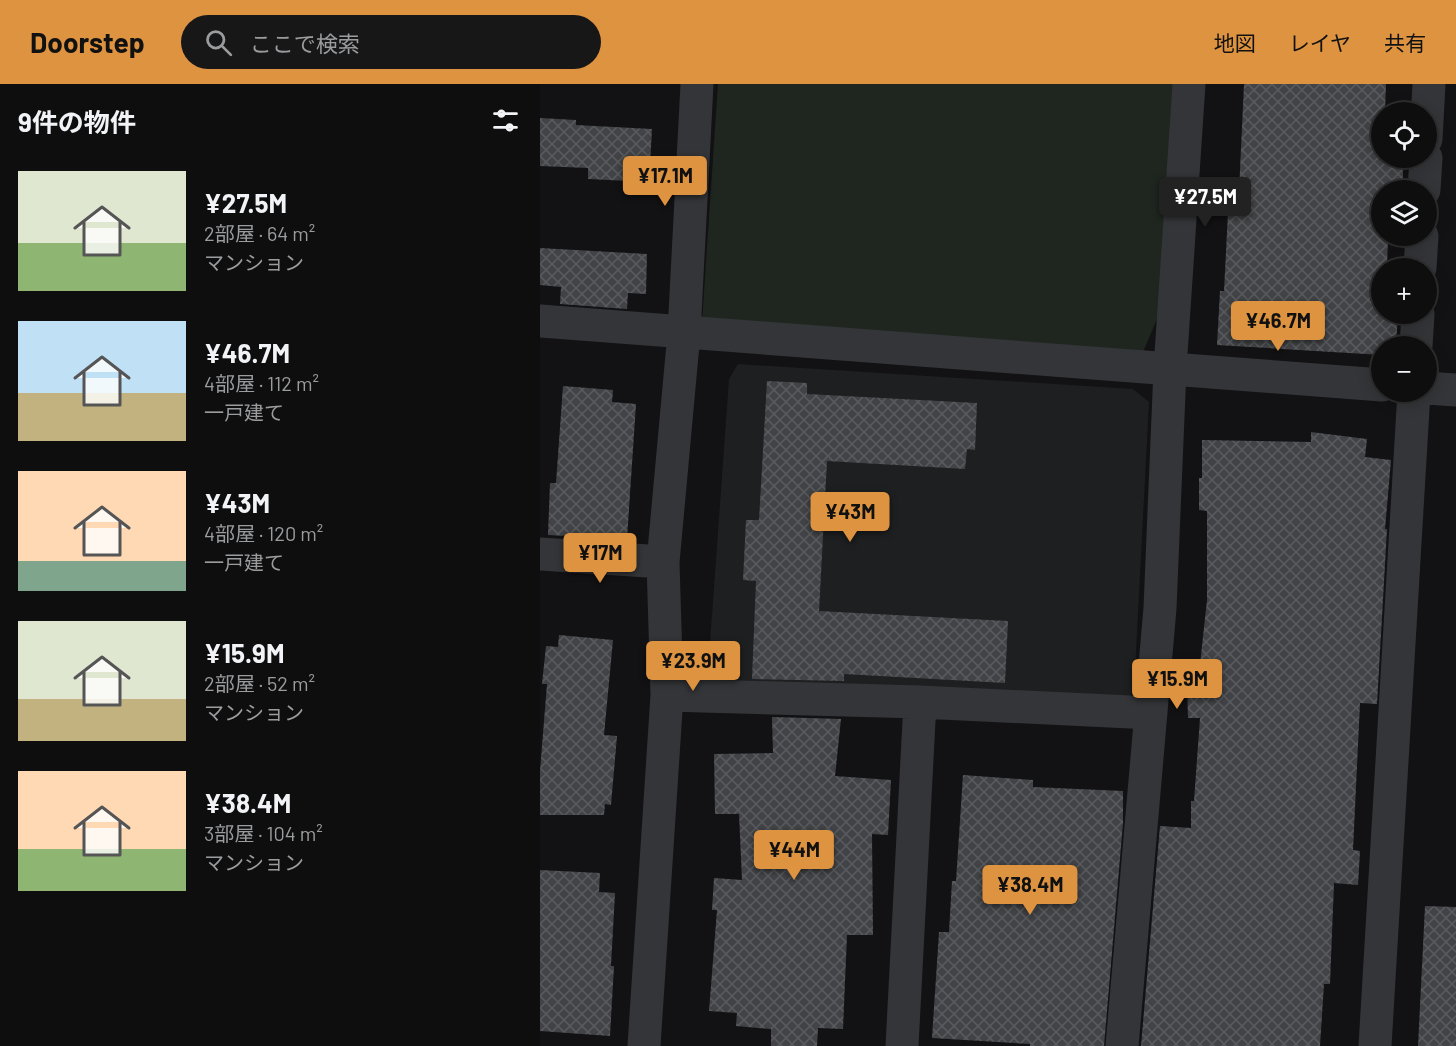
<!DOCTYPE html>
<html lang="ja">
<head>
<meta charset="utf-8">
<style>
	body { margin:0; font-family:Barlow,"Noto Sans JP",sans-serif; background:#171718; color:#f1f3f6; height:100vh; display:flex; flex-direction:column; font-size:22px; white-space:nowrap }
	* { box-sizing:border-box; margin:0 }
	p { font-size:20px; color:#9b9c9e }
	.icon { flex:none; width:33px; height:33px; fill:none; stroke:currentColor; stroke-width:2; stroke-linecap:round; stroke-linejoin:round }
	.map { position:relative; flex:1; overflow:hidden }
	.details { display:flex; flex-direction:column; background:#0e0e0f; width:540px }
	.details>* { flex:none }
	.buttons { position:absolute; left:831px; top:18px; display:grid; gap:12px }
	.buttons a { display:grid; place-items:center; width:66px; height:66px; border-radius:50%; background:#0e0e0f; box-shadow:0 3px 15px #0003,0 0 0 2px #2e2e2f; font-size:30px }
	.price { position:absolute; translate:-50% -51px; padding:0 14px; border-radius:6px; background:#de9340; color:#111; font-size:20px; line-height:39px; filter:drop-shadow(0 2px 3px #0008) }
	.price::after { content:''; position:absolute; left:50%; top:36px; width:18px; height:14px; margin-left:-9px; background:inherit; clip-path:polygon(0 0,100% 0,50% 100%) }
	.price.selected { background:#222; color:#fff }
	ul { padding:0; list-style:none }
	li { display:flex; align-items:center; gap:18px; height:150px; padding:0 18px }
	li span { display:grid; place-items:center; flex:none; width:168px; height:120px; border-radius:0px; color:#555 }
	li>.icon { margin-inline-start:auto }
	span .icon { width:72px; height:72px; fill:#fffc; stroke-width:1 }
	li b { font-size:26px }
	h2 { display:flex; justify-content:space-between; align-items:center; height:72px; padding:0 18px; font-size:26px }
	header { display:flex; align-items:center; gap:36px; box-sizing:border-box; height:84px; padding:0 30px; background:#de9340; color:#111 }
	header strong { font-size:28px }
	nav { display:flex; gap:33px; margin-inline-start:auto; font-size:21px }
	.search { width:420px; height:54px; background:#171718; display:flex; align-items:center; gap:15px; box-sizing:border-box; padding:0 21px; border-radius:33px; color:#9b9c9e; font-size:22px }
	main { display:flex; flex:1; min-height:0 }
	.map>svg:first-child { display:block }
	.built { fill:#1e1f20 }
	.park { fill:#1f261f }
	.building { fill:url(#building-cross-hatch) }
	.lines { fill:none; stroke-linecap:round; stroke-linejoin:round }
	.minor { stroke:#343538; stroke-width:33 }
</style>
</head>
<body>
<header>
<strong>Doorstep</strong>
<div class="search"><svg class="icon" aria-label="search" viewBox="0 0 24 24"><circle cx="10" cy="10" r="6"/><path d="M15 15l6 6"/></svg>ここで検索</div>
<nav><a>地図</a><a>レイヤ</a><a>共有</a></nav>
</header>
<main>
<section class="details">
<h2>9件の物件<svg class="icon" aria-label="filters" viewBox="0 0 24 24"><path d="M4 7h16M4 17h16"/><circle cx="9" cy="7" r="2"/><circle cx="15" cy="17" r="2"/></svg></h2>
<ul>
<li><span style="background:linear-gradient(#dfe7d0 60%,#8fb573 0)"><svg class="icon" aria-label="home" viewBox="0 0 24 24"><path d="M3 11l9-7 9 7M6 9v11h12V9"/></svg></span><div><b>¥27.5M</b><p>2部屋 · 64 m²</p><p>マンション</p></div></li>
<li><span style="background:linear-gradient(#bfe0f5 60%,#c2b280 0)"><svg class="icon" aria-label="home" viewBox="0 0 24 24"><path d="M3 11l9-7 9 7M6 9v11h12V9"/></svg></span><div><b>¥46.7M</b><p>4部屋 · 112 m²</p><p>一戸建て</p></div></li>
<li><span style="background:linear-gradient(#ffd9b3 75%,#7fa58c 0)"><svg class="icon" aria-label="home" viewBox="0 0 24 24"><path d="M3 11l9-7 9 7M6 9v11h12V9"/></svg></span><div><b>¥43M</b><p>4部屋 · 120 m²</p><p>一戸建て</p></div></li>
<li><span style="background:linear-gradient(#dfe7d0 65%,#c2b280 0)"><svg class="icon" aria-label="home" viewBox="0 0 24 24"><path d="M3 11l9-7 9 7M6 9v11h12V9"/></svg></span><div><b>¥15.9M</b><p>2部屋 · 52 m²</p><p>マンション</p></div></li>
<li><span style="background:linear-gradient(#ffd9b3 65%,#8fb573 0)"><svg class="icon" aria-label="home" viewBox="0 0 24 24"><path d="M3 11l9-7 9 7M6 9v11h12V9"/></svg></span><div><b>¥38.4M</b><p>3部屋 · 104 m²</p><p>マンション</p></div></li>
</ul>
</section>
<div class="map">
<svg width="916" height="962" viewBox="0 0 916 962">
	<defs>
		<pattern id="building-cross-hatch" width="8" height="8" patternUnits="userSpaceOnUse" patternTransform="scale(1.5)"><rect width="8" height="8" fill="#414346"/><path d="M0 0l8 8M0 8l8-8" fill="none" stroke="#595b5e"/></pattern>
	</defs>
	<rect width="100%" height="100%" fill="#121214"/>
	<path class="built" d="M 198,280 L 593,305 L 609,318 L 594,606 L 588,615 L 188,601 L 169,573 L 189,295 Z"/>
	<path class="park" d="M 178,0 L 636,0 L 620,228 L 603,268 L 162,238 Z"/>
	<path class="building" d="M 704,0 L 846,0 L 845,28 L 842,28 L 842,74 L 863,74 L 863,106 L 842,106 L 842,152 L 848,152 L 847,184 L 842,184 L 842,230 L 858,230 L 856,262 L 842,262 L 842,271 L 677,261 L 680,207 L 684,207 L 688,128 L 698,129 Z
		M 0,34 L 36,36 L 36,41 L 112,45 L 109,98 L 48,95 L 48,84 L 0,82 Z
		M 0,164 L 107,170 L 106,210 L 88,209 L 87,225 L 20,220 L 21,203 L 0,201 Z
		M 227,297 L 267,299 L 267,310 L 437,319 L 435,366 L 427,365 L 425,385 L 287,377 L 279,527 L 468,537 L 465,599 L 304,590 L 304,597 L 212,595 L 216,497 L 203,496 L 206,436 L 219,436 Z
		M 23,302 L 73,306 L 72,318 L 96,320 L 87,455 L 8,451 L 10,399 L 16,399 Z
		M 771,348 L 827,355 L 825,373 L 851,376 L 845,445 L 847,445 L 837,620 L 820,619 L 813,766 L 820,767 L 818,801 L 794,799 L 790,900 L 784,900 L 780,962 L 601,962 L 620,742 L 651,744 L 651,717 L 654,717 L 660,634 L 648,634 L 647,599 L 658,599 L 667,516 L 667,427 L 659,426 L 659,394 L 662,394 L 662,356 L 771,358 Z
		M 19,551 L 73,556 L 64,651 L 77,652 L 71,721 L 65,720 L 64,731 L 0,731 L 0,687 L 7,600 L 2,600 L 6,562 L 18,563 Z
		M 232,633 L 301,635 L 295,692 L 351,696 L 348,751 L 332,750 L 333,851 L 307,851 L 303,945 L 278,944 L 277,962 L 231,962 L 231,945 L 196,942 L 197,929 L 169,927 L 177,826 L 172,826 L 174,794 L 202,796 L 199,730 L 175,730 L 174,670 L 233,669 Z
		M 423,691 L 493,696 L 493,703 L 583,707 L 583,739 L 564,962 L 490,962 L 490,960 L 392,954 L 399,848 L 409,848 L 412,797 L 416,797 Z
		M 0,786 L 60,789 L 59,808 L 75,809 L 71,882 L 74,882 L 70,952 L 0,947 Z
		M 885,822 L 916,823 L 916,962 L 878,962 Z"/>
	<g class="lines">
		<path class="minor" d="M 886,55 L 889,0
			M 884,106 L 886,74
			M 880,184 L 882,152
			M 0,237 L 842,301
			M 876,262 L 878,230
			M 886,304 L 916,306
			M 0,470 L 123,478
			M 127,611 L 380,618 L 611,629
			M 104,962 L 127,611 L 123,478 L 144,249 L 157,0
			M 362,962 L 380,618
			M 582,962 L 620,524 L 630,285 L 649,0
			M 835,962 L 874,308"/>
	</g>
</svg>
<div class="buttons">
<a><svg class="icon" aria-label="locate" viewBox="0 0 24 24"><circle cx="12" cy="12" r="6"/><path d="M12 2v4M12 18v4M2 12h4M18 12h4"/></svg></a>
<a><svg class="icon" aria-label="layers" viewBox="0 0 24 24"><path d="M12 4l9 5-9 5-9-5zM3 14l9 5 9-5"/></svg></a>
<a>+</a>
<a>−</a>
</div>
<b class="price" style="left:125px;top:123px">¥17.1M</b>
<b class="price selected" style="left:665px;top:144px">¥27.5M</b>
<b class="price" style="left:738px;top:268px">¥46.7M</b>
<b class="price" style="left:310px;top:459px">¥43M</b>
<b class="price" style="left:60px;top:500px">¥17M</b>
<b class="price" style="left:153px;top:608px">¥23.9M</b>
<b class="price" style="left:637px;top:626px">¥15.9M</b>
<b class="price" style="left:254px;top:797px">¥44M</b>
<b class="price" style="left:490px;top:832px">¥38.4M</b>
</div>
</main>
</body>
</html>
